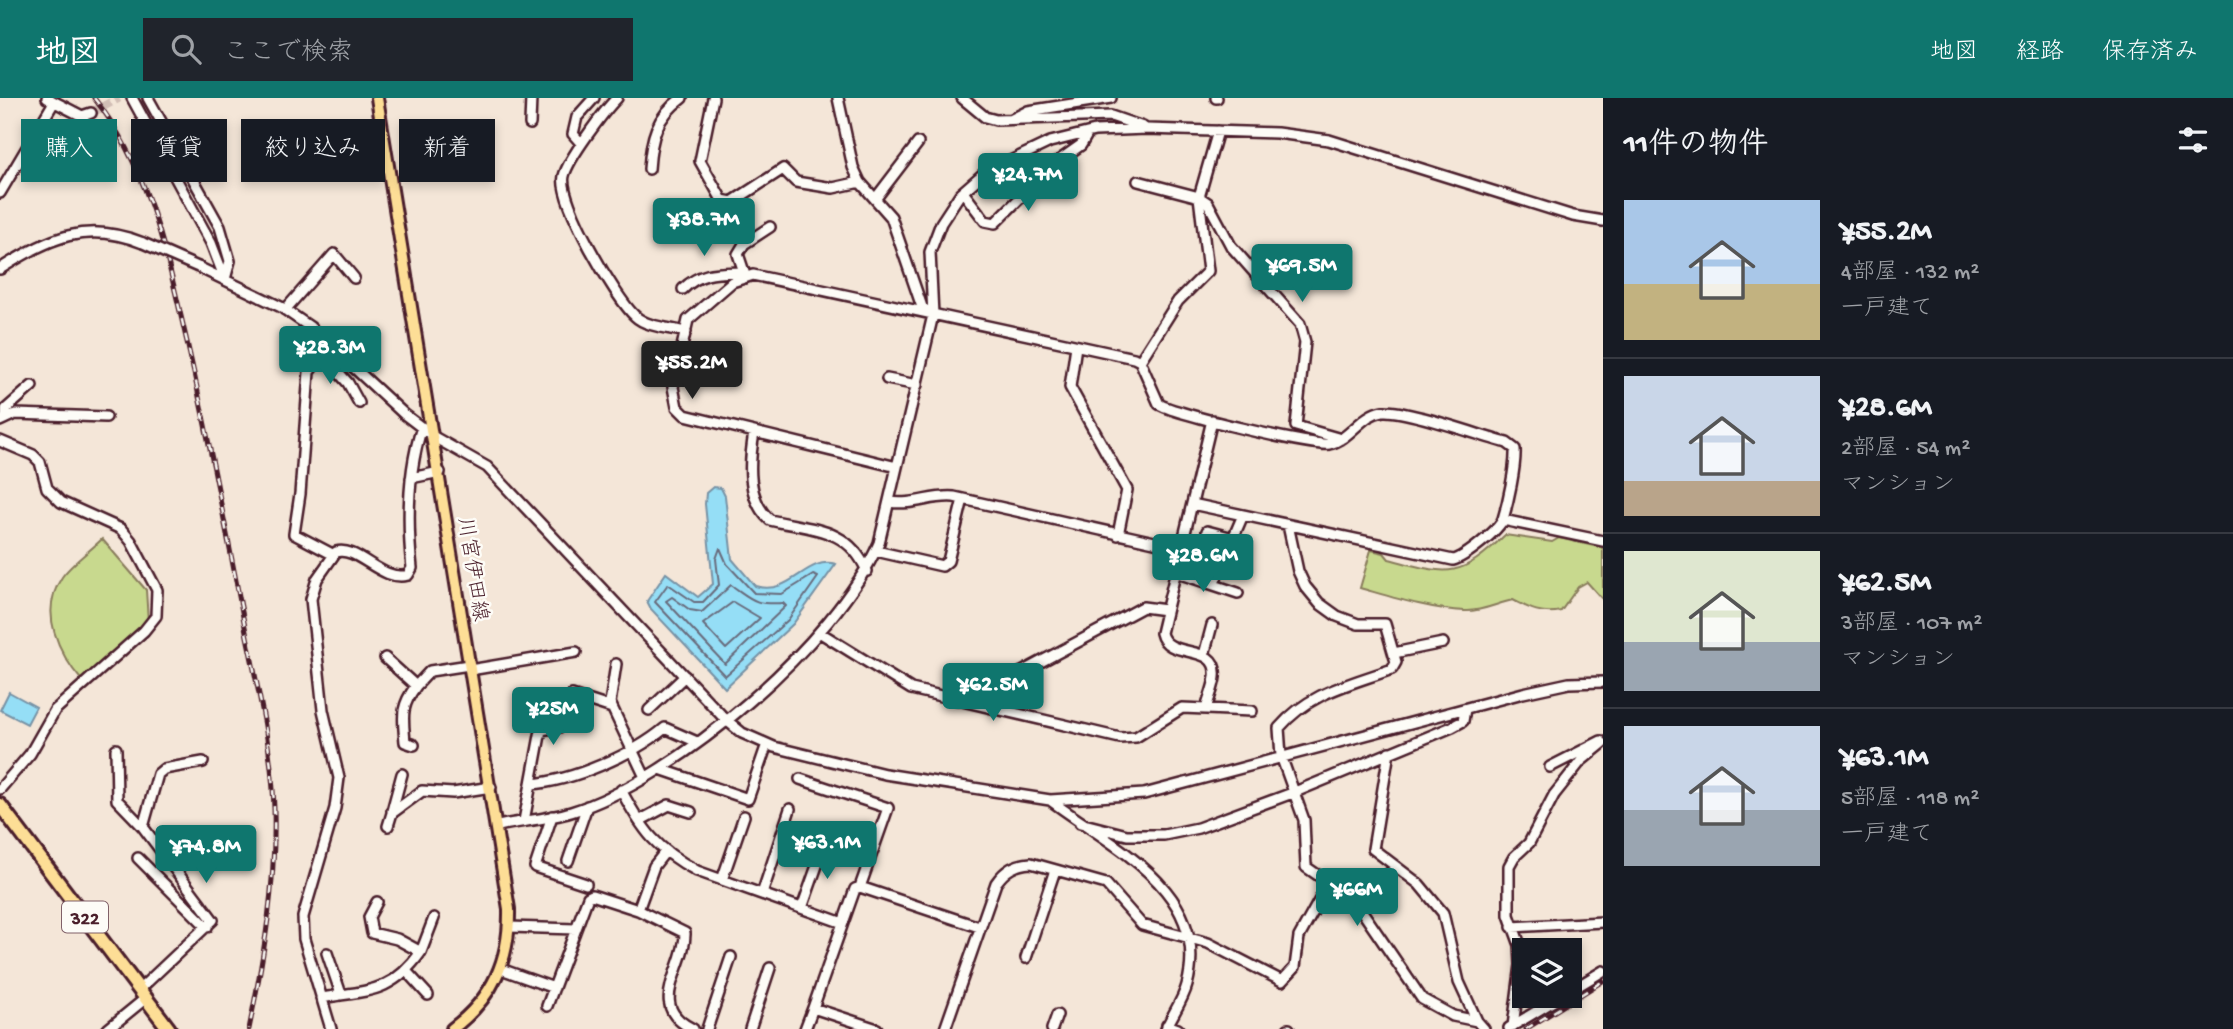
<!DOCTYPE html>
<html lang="ja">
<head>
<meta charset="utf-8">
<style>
	body { margin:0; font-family:"Gochi Hand","Klee One",sans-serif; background:#20242c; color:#f1f3f6; height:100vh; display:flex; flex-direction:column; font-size:26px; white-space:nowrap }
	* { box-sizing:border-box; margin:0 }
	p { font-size:23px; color:#9ea1a6 }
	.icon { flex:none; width:38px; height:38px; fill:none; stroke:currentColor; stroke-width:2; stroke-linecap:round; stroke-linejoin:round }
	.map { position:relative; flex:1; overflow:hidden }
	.side { display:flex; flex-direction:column; background:#171b24; width:630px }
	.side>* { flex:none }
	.guide { position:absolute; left:21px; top:21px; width:665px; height:63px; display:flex; gap:14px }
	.fabs { position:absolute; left:1512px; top:840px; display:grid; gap:14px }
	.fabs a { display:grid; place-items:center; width:70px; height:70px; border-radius:0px; background:#171b24; box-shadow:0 4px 10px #0003; font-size:35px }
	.price { position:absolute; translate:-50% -60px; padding:0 16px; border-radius:7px; background:#0f766e; color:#fff; font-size:23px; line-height:46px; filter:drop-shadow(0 2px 4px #0008) }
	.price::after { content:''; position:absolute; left:50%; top:42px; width:21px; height:16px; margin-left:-10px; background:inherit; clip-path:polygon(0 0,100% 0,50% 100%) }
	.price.on { background:#222; color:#fff }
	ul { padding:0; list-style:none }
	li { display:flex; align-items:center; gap:21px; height:175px; padding:0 21px }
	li+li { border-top:2px solid #363941 }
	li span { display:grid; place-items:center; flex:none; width:196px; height:140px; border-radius:0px; color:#555 }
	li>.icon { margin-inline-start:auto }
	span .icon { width:84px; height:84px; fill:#fffc; stroke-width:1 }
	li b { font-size:30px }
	h2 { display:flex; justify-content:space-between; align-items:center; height:84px; padding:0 21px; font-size:30px }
	.chip { padding:0 24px; border-radius:0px; background:#171b24; box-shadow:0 4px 10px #0003; font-size:24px; line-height:63px }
	.chip.on { background:#0f766e; color:#fff }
	header { display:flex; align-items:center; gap:42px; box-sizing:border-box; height:98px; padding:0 35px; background:#0f766e; color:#fff }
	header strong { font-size:33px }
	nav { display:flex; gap:38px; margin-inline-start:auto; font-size:24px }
	.search { width:490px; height:63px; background:#20242c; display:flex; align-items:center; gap:18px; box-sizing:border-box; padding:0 24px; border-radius:0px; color:#9ea1a6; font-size:26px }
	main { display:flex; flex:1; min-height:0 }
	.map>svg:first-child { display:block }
	.green { fill:#c8d98e; stroke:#897c5c; stroke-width:2 }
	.water { fill:#95def6; stroke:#7792a5; stroke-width:2 }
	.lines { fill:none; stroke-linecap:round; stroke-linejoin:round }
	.shore { stroke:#686b7c; stroke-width:2 }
	.minor-tunnel { stroke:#d2beb5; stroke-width:9; stroke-dasharray:9 4.5; stroke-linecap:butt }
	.minor-casing { stroke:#4a1f2b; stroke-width:14 }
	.major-casing { stroke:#4a1f2b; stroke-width:16 }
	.highway-casing { stroke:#4a1f2b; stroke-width:18 }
	.minor { stroke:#fdfcf7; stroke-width:9 }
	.major { stroke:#fdde96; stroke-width:10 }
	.highway { stroke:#fdde96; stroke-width:12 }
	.rail-casing { stroke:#4a1f2b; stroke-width:5 }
	.rail { stroke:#fdfcf7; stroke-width:2.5; stroke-dasharray:8; stroke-linecap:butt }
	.minor-bridge-casing { stroke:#4a1f2b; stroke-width:14; stroke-linecap:butt }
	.minor-bridge { stroke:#fdfcf7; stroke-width:9 }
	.labels { text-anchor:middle; stroke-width:5; stroke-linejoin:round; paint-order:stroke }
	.shield { fill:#fdfcf7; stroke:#806168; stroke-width:2 }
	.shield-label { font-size:19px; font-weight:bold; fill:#4a1f2b }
	.street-label { font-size:21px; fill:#4a1f2b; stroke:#fdfcf7 }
</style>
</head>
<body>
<header>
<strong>地図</strong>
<div class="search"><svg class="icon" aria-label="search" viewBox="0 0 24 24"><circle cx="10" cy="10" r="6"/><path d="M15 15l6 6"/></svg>ここで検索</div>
<nav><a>地図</a><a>経路</a><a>保存済み</a></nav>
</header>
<main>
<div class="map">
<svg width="1603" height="931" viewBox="0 0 1603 931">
	<rect width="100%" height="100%" fill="#f4e6d8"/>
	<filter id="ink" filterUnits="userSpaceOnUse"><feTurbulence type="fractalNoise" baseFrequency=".0143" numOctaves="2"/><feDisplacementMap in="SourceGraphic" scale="14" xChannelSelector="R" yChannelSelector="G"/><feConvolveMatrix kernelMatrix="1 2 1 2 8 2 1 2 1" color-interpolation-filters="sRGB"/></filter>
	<g filter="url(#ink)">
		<path class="green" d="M 1505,437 L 1552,444 L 1559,440 L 1603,450 L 1603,502 L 1587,484 L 1578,489 L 1561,513 C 1542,517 1530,511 1513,502 C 1498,505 1481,514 1465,513 C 1429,511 1395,500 1360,490 L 1371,452 L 1384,455 L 1389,461 C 1449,477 1458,482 1505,437 Z
			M 102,441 L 146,492 L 148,523 L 83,584 C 59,556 38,515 62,479 C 72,465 90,453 102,441 Z"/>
		<path class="water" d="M 713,389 L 721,390 L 725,398 L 732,461 L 755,488 C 791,499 806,457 836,466 L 793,526 L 725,590 L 651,511 L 647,503 L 666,475 L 698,499 L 713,486 L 705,406 L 706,395 Z
			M 9,594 L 36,609 L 27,626 L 0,612 Z"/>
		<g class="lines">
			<path class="shore" d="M 720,450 L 727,466 L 754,495 L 782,496 L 813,477 L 818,479 L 788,522 L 725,578 L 655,504 L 668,486 L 694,504 L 703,504 L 719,487 L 716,461 Z
				M 731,487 C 753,502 754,507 783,505 L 786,508 L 725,566 L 666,503 L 672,499 L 690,512 L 702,514 Z
				M 733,504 L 760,520 L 726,551 L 703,526 Z"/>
			<path class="minor-tunnel" d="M 91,15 L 119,0"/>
			<defs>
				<path id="minor" d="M 47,0 L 82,18 L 91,15
					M 132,0 L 211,145 L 225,181
					M 148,0 L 220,129 L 230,163 L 225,181
					M 617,0 C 604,13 568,61 564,78 C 558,102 616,201 635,218 C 646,229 671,230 686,234
					M 713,0 L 700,63 L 722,102 L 732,104 L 783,71 L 796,84 L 833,90 L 860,84
					M 838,0 L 853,69 L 860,84 L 891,119 L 922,209 L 931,216
					M 962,0 L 985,19 L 996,22 L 1111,18 L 1143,29
					M 1216,0 L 1217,0
					M 1012,21 L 1028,13 L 1111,0
					M 530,26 L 531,0
					M 580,44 L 573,36 L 577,19 L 594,0
					M 649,71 C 651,40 656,19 682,0
					M 1138,83 L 1199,99 L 1208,105 L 1231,148 L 1300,226 L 1305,244 L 1296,328 L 1341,341
					M 963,94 L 985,123 L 995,125 L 1054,66 L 1081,47 L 1088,35
					M 0,95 L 54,4
					M 876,100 L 918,45
					M 198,169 L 281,209 L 310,229 L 404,316 L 434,339 L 487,369 L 725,621 L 742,635 L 774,649 L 885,676 L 1050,702 L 1144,696 L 1523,595 L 1569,585 L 1603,584
					M 0,171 C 48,140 87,122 143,145
					M 745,177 L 738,156 L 744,146 L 770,129
					M 683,191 C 701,173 719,175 743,174
					M 285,212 L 334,156 L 354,180
					M 330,247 L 309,274 L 300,396 L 294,436 L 334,457
					M 1076,248 L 1070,289 L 1127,392 L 1118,437
					M 322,256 L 348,285 L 359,305
					M 1140,263 L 1178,203 L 1208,173 L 1199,99 L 1218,33
					M 887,281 L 917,287
					M 6,320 L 6,311 L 32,288
					M 0,323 L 15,316 L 106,319
					M 754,335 C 749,364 746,401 770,422 C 813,432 848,429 867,473
					M 0,343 L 33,357 L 40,364 L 47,390 L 61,404 L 121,431 L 131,443 L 157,492 L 156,518 L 144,533 L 55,612 L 30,656 L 0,691
					M 897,369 L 685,317 L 677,309 L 673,289 L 688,222 L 732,184 L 753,177 L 1134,260 L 1140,263 L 1159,306 C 1172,315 1313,349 1329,346 C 1351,341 1361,316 1383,313 C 1405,311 1481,338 1507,345 L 1515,351 C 1516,369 1508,404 1503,421 C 1499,432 1464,460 1453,462 L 1192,406
					M 411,380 L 440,374
					M 889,404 C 914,408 931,397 954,399 L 1181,450
					M 1503,422 L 1603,443
					M 1288,427 L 1298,473 L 1305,488 L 1319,505 L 1337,518 L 1358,526 L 1385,526 L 1396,564 L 1392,571 C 1349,587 1310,594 1279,630 L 1281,658 L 1304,722 L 1306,769 L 1355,803 L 1422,901 L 1453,918 L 1477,923 L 1484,931
					M 1207,433 L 1233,440
					M 876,453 L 942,468 L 948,463 L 963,401
					M 1175,474 L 1238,495
					M 1214,485 L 1243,417
					M 819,534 L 911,591 L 1120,640 L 1136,639 L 1182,610 L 1206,611 C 1209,600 1214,589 1215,579 C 1219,543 1167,563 1161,535 L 1212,322
					M 1394,555 L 1443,545
					M 1204,557 L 1212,527
					M 385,560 L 416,588 L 430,573 L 469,567
					M 616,566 L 610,605 L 645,679
					M 470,572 L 576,554
					M 996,611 L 1005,583 L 1143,509 L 1166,512
					M 1206,611 L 1252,613
					M 649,612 L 685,578
					M 414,647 L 405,644 C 403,619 400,609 416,588
					M 116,651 L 117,702 L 143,729
					M 1389,654 L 1373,751 L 1419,786 L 1443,815 L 1459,884 L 1477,923
					M 1550,669 L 1601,643
					M 660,671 L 748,701 L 767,646
					M 800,681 L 888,710 L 860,789
					M 531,686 C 572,683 633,657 665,630 L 697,644
					M 621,692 C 643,733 656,751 697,773 L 843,825
					M 1050,702 C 1112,749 1212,793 1187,887 C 1183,902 1172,917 1166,931
					M 392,713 L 402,676
					M 552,718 L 535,769 L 586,786
					M 524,723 L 541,632 L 559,629 L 572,597 L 612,610
					M 639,723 L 669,707 L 691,714
					M 1080,725 L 1127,737 L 1164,737 L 1198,730 L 1295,694 L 1452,629 L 1463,623 L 1465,611
					M 388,728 L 392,715 L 422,693 L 453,695 L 491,689
					M 498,728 C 522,723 548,721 571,714 C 676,682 836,544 879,445 L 933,217 L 930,154 L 941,125 L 960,96 L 983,76 L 1050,44 L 1095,33 L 1147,31 L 1277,35 L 1329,42 L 1573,118 L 1603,123
					M 665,754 L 654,768 L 638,812 L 685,835 C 686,870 644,908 693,931
					M 138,760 L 207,829
					M 568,763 L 587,708
					M 722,782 L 744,718
					M 762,796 L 790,711
					M 1349,796 L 1370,790 L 1396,770
					M 802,810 L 825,745
					M 509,829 L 576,831
					M 1512,829 L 1603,824
					M 421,854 L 434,820
					M 327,855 L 341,896
					M 1026,860 L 1055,772
					M 501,871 L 554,890
					M 407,874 L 428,897
					M 140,891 L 213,822 L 143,729 L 158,676 L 164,671 L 203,664
					M 1570,893 L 1603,873
					M 321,900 C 368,892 391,896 421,854 L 397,841 L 372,835 L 369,819 L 377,804
					M 547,908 L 588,799 L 592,797 L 638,812
					M 813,910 L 855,791 L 860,789 L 979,829
					M 1167,927 L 1178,931
					M 1513,928 L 1521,867 L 1520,847 L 1509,817 L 1509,768 L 1514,759 L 1529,745 L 1554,697 L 1581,663 L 1603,645
					M 1509,930 L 1562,898
					M 108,931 L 146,900
					M 331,931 L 304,841 L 303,819 L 335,710 L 339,680 L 323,612 L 311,501 L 317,481 L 336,454 C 357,447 382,485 408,477 L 412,470 C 407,423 407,375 422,329
					M 707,931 L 731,859
					M 750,931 L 770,870
					M 805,931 L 813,910 L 877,931
					M 945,931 L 996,785 C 1005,772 1015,766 1031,765 L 1106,786 L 1142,827 L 1208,845 L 1282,883 L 1295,869 L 1299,839 L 1329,785
					M 1052,931 L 1057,917
					M 1288,931 L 1289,931"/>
				<path id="major" d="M 377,0 L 509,811 C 510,862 493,900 452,931"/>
				<path id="highway" d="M 0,707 L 169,931"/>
			</defs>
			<use href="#minor" class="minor-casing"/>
			<use href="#major" class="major-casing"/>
			<use href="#highway" class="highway-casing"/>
			<use href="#minor" class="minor"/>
			<use href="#major" class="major"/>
			<use href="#highway" class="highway"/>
			<defs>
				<path id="rail" d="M 94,0 C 150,71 167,158 187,244 C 206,327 222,410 238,493 C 251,565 272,638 274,711 C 276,786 264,858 249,931
					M 1526,931 L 1603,883"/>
			</defs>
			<use href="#rail" class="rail-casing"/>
			<use href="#rail" class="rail"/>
			<defs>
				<path id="minor-bridge" d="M 143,145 L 198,169"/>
			</defs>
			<use href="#minor-bridge" class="minor-bridge-casing"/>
			<use href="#minor-bridge" class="minor-bridge"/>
		</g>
	</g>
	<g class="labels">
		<rect class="shield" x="62" y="803.5" width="46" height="31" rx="5"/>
		<g class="shield-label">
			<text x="85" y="826">322</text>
		</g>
		<g class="street-label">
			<text transform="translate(474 471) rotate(81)" y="7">川宮伊田線</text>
		</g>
	</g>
</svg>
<div class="fabs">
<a><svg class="icon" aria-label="layers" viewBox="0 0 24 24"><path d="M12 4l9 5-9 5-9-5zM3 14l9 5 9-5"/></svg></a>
</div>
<b class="price" style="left:1028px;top:115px">¥24.7M</b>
<b class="price" style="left:704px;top:160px">¥38.7M</b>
<b class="price" style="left:1302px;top:206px">¥69.5M</b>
<b class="price" style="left:330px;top:288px">¥28.3M</b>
<b class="price on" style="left:692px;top:303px">¥55.2M</b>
<b class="price" style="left:1203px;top:496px">¥28.6M</b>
<b class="price" style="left:993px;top:625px">¥62.5M</b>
<b class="price" style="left:553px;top:649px">¥25M</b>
<b class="price" style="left:827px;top:783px">¥63.1M</b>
<b class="price" style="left:206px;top:787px">¥74.8M</b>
<b class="price" style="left:1357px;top:830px">¥66M</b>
<div class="guide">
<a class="chip on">購入</a>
<a class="chip">賃貸</a>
<a class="chip">絞り込み</a>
<a class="chip">新着</a>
</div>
</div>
<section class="side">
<h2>11件の物件<svg class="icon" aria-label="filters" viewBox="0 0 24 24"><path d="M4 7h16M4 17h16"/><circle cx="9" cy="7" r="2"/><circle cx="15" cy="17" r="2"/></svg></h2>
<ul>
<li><span style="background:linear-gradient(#a9c7e8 60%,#c2b280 0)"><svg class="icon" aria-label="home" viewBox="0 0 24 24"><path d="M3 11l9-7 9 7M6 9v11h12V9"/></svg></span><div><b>¥55.2M</b><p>4部屋 · 132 m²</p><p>一戸建て</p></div></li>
<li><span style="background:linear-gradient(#c9d6e8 75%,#b9a48a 0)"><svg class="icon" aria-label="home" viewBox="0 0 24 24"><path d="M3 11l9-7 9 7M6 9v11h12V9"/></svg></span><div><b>¥28.6M</b><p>2部屋 · 54 m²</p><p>マンション</p></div></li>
<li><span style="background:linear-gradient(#dfe7d0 65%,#9aa5b1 0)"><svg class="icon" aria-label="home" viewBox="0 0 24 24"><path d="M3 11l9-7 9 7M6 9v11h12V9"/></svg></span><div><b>¥62.5M</b><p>3部屋 · 107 m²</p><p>マンション</p></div></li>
<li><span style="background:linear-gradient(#c9d6e8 60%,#9aa5b1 0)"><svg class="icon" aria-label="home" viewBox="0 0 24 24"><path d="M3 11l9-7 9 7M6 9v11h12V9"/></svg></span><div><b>¥63.1M</b><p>5部屋 · 118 m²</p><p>一戸建て</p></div></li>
</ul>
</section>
</main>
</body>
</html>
